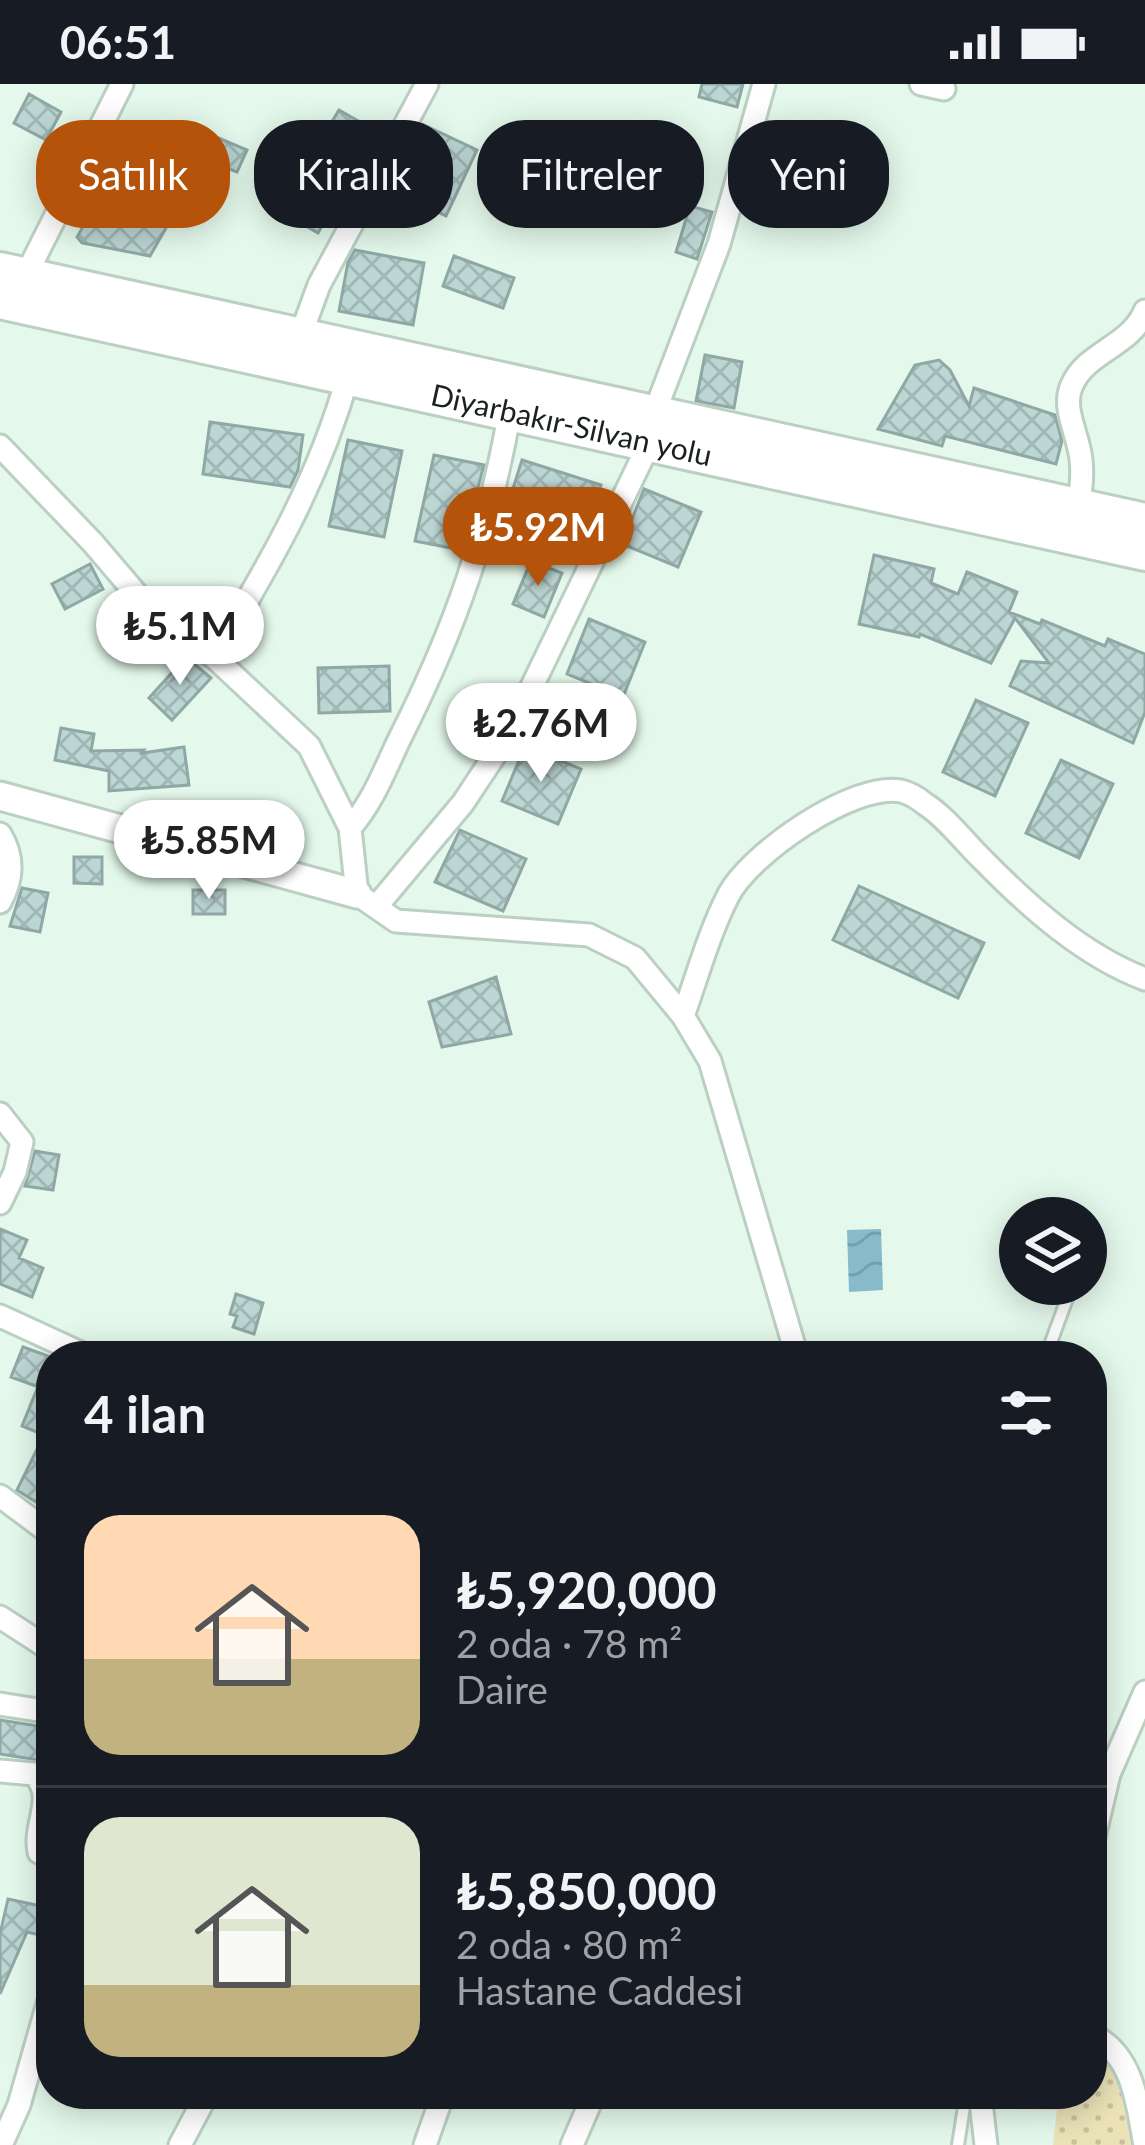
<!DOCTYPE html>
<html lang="tr">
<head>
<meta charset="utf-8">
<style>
	body { margin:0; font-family:Lato,sans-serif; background:#20242c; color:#f1f3f6; height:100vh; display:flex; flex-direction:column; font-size:45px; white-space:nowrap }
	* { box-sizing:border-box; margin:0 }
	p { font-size:39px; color:#9ea1a6 }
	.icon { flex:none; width:66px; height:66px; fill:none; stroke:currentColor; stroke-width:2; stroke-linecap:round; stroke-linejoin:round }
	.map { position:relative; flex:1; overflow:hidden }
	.panel { position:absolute; left:36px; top:1257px; width:1071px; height:768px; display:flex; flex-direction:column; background:#171b24; border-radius:48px; box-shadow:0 6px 30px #0003 }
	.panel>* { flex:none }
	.hud { position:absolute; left:36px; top:36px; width:1074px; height:108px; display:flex; gap:24px }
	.controls { position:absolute; left:999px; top:1113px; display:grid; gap:24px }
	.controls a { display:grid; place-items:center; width:108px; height:108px; border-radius:50%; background:#171b24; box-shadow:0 6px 30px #0003; font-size:60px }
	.price { position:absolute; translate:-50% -102px; padding:0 27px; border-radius:42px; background:#fff; color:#222; font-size:39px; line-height:78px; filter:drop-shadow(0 3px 6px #0008) }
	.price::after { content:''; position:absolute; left:50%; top:72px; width:36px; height:27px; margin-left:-18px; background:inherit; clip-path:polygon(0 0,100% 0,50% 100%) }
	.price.selected { background:#b45309; color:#fff }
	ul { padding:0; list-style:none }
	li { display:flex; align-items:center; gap:36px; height:300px; padding:0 48px }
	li+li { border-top:3px solid #363941 }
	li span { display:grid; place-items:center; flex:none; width:336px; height:240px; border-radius:36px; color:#555 }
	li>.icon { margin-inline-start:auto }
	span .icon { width:144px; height:144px; fill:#fffc; stroke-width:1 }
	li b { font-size:51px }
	h2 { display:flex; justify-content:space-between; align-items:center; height:144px; padding:0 48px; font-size:51px }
	.tag { padding:0 42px; border-radius:48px; background:#171b24; box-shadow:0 6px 30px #0003; font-size:42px; line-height:108px }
	.tag.selected { background:#b45309; color:#fff }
	.status { display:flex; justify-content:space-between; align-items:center; height:84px; padding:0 60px; background:#171b24; direction:ltr }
	.status svg { height:33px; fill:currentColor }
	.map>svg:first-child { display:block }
	.park { fill:url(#park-dots) }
	.water { fill:url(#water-waves) }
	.building { fill:url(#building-cross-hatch); stroke:#8fa8a5; stroke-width:3 }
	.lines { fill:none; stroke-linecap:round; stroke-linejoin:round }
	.lane-casing { stroke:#bbcfc2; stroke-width:16 }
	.street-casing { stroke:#bbcfc2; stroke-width:27 }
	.secondary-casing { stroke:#bbcfc2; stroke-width:33 }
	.highway-casing { stroke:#bbcfc2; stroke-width:42 }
	.lane { stroke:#fff; stroke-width:10 }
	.street { stroke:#fff; stroke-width:21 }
	.secondary { stroke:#fff; stroke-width:27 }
	.highway { stroke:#fff; stroke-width:36 }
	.labels { text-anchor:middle; stroke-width:10; stroke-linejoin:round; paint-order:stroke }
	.street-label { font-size:30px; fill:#1b221d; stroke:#fff }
</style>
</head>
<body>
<div class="status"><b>06:51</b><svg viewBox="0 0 49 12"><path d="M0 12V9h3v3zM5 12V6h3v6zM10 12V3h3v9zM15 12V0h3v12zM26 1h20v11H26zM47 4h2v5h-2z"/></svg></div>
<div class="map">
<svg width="1145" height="2061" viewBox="0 0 1145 2061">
	<defs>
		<pattern id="park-dots" width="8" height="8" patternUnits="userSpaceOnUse" patternTransform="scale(3)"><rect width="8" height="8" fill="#ebe2b8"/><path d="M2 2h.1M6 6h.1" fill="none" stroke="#c9c29e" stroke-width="1.8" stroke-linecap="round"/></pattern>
		<pattern id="water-waves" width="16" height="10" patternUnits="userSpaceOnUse" patternTransform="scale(3)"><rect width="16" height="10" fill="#87bbca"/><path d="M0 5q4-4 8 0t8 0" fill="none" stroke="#74a0ad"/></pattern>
		<pattern id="building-cross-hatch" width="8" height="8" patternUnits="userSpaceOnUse" patternTransform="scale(3)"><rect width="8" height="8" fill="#bcd6d3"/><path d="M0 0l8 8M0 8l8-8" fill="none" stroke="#a1b7b5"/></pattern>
	</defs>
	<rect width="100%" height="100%" fill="#e4f9eb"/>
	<path class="park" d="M 1092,1957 L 1126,1998 L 1134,2061 L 1053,2061 L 1057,2026 L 1010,2025 L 1009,2010 L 1092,2010 Z"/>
	<path class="water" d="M 881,1145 L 883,1206 L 849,1208 L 847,1146 Z"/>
	<path class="building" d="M 702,0 L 743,0 L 737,23 L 699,13 Z
		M 29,10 L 61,28 L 46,56 L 14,39 Z
		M 339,26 L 376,47 L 358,76 L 322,54 Z
		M 422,40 L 477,66 L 446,132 L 390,105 Z
		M 216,53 L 247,66 L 237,88 L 206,76 Z
		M 116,85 L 145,85 L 190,102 L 150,172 L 82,159 L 77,153 Z
		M 322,109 L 336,117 L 318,149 L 286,131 L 297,111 L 316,121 Z
		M 690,122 L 712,128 L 697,175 L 676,168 Z
		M 355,166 L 424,179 L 413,241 L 339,227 L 348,178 Z
		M 454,172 L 514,194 L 503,224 L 443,202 Z
		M 705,271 L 742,278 L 734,324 L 696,317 Z
		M 939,276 L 950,286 L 969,322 L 974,304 L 1055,331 L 1062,357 L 1056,380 L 945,352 L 942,362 L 878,345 L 915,281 Z
		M 210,338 L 303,351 L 298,386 L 290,403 L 203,390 Z
		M 348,356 L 402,367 L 384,453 L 329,442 Z
		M 434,371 L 484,381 L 461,466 L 415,457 Z
		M 522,376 L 601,401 L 588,435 L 570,429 L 567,436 L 523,422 L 507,472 L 493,468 Z
		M 644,405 L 701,428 L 678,483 L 622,460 Z
		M 874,471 L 934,485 L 931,499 L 958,510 L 967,488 L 1017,508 L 1009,528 L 1040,540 L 1042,536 L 1105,562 L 1108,555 L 1145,570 L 1145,628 L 1133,659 L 1010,602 L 1021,577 L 1049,579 L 1015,534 L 991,579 L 920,550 L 919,553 L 859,540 Z
		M 531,477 L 562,489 L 544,533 L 513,520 Z
		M 90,480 L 103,505 L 65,525 L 52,500 Z
		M 589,535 L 645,558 L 623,613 L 567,590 Z
		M 186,573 L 211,594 L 172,636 L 149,614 Z
		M 389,582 L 390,627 L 319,629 L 318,584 Z
		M 976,616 L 1028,639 L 995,712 L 943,688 Z
		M 61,644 L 94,650 L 91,667 L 144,666 L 142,669 L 184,663 L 189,701 L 109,707 L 109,687 L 55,676 Z
		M 525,662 L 581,685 L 558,740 L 502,717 Z
		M 1061,676 L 1113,700 L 1079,774 L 1026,749 Z
		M 460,746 L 526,775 L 503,827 L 435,798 Z
		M 74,773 L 102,773 L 102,800 L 74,799 Z
		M 859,802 L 984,859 L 958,914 L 833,856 Z
		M 22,804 L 48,809 L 40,848 L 10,842 Z
		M 193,806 L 225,806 L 225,830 L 193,830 Z
		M 496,893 L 511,950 L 442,963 L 429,918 Z
		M 35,1067 L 59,1071 L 53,1106 L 25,1102 Z
		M 0,1145 L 27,1156 L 19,1174 L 43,1184 L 32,1213 L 0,1200 Z
		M 236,1210 L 263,1219 L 254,1250 L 233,1243 L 237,1232 L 230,1230 Z
		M 23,1263 L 48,1272 L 36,1302 L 11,1293 Z
		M 37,1305 L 51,1311 L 51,1404 L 44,1401 L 36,1418 L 17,1406 L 44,1351 L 22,1342 Z
		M 0,1636 L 51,1644 L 51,1678 L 0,1670 Z
		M 8,1815 L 50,1824 L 44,1852 L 27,1848 L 0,1910 L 0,1850 Z"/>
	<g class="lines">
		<defs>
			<path id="lane" d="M 1046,1272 L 1072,1201
				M 958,2061 L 966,2010"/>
			<path id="street" d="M 921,0 L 944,5
				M 25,193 L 122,0
				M 300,253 L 319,201 L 427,0
				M 654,330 L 719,160 L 764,0
				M 0,362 L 93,459 L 162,540 L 214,573 L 309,662 L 350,744 L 357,810 L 396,837 L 589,851 L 635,874 L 683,932 L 710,977 L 797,1272
				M 1078,423 C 1081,407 1083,392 1081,376 C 1079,351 1061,324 1072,301 C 1086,268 1131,262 1145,227
				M 214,573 C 270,479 318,398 348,292
				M 350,744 C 373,718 385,685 400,654 C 456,543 488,450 510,327
				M 0,750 C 14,773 13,795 0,818
				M 376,823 L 463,719 L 510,648 L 650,358
				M 683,932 C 697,893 709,849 728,812 C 749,770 853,698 901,707 C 909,709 919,715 925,720 C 947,734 965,759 984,777 C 1029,823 1084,872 1145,895
				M 0,1030 L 22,1058 L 15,1088 L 0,1119
				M 0,1232 L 87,1272
				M 0,1412 L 51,1450
				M 0,1533 L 51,1566
				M 0,1620 L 51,1628
				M 0,1687 L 34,1690 C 57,1714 33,1739 39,1768 L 51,1773
				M 1092,1762 L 1109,1690 L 1145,1608
				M 1092,1951 C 1134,1971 1137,2020 1145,2061
				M 980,2010 L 986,2061
				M 1,2061 L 19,2021 L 51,1909
				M 180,2061 L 207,2010
				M 425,2061 L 443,2010
				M 572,2061 L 594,2010"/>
			<path id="secondary" d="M 0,712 L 357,810"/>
			<g id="highway">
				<path d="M 0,187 L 1145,438"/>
				<path id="s1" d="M 0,216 L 1145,468"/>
			</g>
		</defs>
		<use href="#lane" class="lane-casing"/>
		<use href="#street" class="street-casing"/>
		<use href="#secondary" class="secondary-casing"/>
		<use href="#highway" class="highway-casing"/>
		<use href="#lane" class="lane"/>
		<use href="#street" class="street"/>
		<use href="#secondary" class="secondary"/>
		<use href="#highway" class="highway"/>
	</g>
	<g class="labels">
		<g class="street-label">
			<text dy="10" stroke="none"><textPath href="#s1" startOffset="585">Diyarbakır-Silvan yolu</textPath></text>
		</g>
	</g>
</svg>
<div class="controls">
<a><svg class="icon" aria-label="layers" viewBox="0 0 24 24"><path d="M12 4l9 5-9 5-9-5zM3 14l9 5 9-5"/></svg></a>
</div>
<b class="price selected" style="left:538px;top:505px">₺5.92M</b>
<b class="price" style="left:180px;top:604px">₺5.1M</b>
<b class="price" style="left:541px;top:701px">₺2.76M</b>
<b class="price" style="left:209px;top:818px">₺5.85M</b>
<div class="hud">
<a class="tag selected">Satılık</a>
<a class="tag">Kiralık</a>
<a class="tag">Filtreler</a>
<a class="tag">Yeni</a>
</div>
<section class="panel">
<h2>4 ilan<svg class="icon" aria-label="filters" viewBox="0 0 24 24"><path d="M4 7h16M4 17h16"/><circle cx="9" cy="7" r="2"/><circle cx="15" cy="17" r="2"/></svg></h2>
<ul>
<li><span style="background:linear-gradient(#ffd9b3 60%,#c2b280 0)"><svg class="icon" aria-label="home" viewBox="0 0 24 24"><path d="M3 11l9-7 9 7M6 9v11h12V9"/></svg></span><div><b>₺5,920,000</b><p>2 oda · 78 m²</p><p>Daire</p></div></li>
<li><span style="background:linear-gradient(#dfe7d0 70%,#c2b280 0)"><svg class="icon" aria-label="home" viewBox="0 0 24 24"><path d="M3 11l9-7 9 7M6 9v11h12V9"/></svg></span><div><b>₺5,850,000</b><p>2 oda · 80 m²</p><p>Hastane Caddesi</p></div></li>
</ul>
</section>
</div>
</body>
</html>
